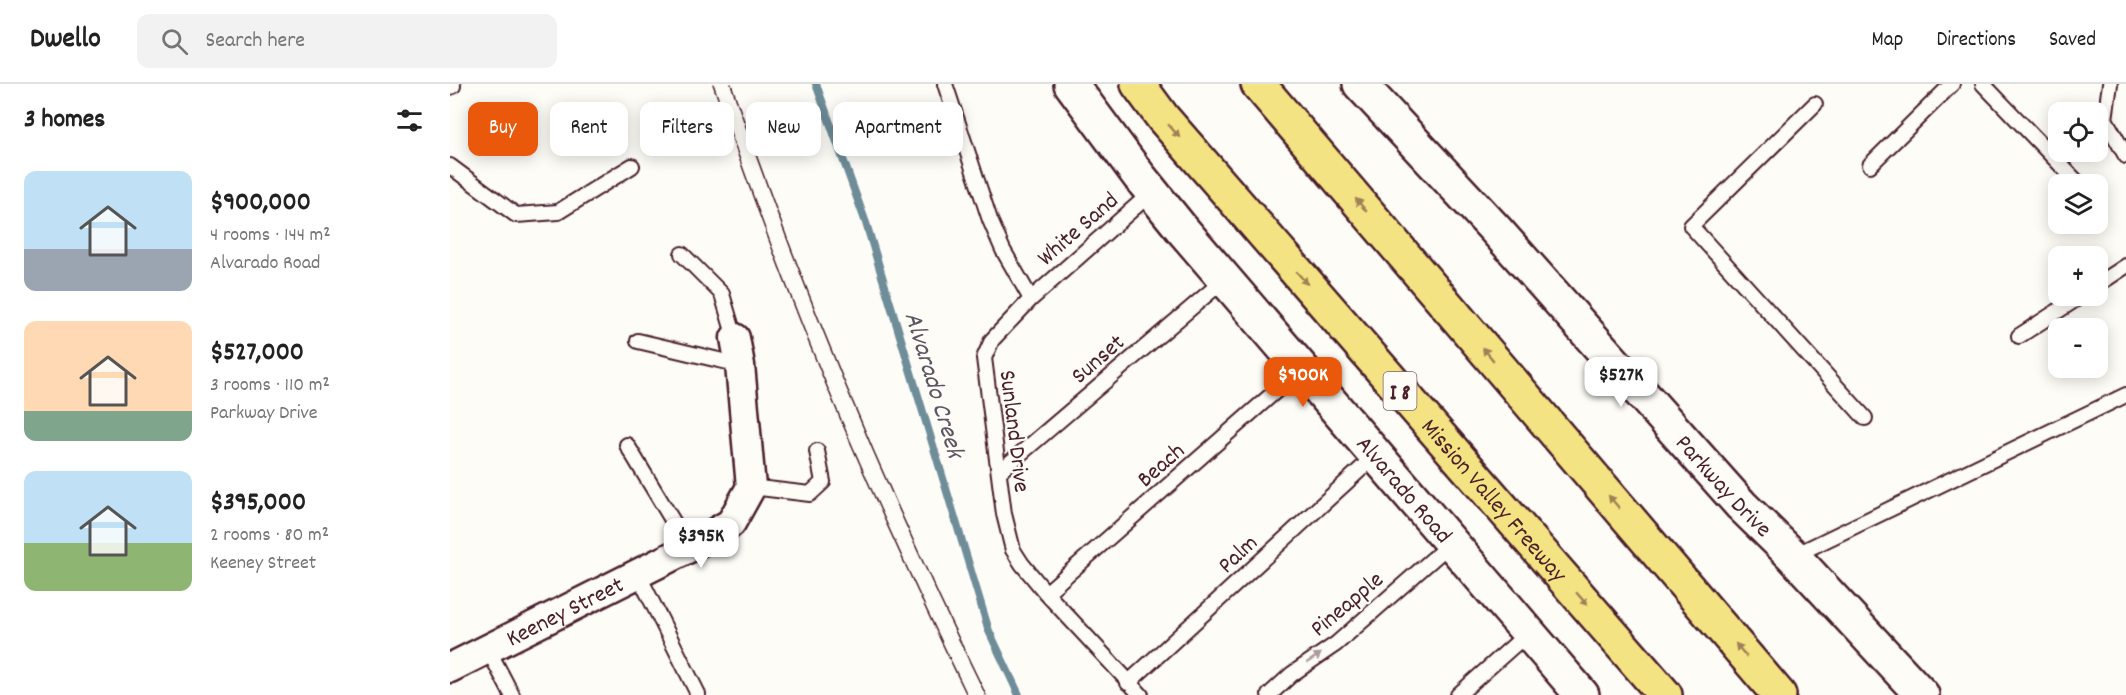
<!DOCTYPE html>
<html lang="en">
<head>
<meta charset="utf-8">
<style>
	body { margin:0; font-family:Dekko,sans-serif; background:#f2f2f2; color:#222; height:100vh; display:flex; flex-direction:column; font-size:22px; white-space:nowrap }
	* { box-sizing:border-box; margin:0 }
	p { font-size:20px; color:#767676 }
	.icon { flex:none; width:33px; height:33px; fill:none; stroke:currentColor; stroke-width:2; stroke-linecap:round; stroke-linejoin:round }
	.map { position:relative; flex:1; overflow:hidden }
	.details { display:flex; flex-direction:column; background:#fff; width:450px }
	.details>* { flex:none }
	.guide { position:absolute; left:18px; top:18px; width:570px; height:54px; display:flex; gap:12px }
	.fabs { position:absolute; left:1598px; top:18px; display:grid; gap:12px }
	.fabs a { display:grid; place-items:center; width:60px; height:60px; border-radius:12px; background:#fff; box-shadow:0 3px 15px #0003; font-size:30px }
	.price { position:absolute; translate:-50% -51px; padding:0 14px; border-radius:12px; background:#fff; color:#222; font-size:20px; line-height:39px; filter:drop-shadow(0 2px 3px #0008) }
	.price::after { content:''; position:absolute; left:50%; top:36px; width:18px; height:14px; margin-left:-9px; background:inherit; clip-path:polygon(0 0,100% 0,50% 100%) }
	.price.current { background:#ea580c; color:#fff }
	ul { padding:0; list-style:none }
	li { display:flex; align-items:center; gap:18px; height:150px; padding:0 24px }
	li span { display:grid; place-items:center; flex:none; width:168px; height:120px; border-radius:12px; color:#555 }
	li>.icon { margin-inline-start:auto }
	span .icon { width:72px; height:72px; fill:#fffc; stroke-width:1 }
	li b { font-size:26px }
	h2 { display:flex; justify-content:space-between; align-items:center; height:72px; padding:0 24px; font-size:26px }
	.tag { padding:0 21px; border-radius:12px; background:#fff; box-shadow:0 3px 15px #0003; font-size:21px; line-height:54px }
	.tag.current { background:#ea580c; color:#fff }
	header { display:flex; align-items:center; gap:36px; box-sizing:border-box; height:84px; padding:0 30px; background:#fff; border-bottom:2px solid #e0e0e0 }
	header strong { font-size:28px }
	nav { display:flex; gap:33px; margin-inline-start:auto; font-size:21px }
	.search { width:420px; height:54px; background:#f2f2f2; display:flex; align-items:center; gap:15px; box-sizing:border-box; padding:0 21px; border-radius:12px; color:#767676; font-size:22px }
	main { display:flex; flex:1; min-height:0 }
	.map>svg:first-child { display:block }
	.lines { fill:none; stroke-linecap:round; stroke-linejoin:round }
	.stream { stroke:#6e8d99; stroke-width:8 }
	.lane-casing { stroke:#4a1f2b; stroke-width:18 }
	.street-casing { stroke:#4a1f2b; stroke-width:33 }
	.secondary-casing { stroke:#4a1f2b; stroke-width:38 }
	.highway-casing { stroke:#4a1f2b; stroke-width:38 }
	.lane { stroke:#fdfcf7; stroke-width:14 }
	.street { stroke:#fdfcf7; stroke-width:28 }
	.secondary { stroke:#fdfcf7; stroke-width:33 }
	.highway { stroke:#f4e382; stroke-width:33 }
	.tram { stroke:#4a1f2b; stroke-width:1.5 }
	.oneway { fill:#9f8156 }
	.oneway2 { fill:#ac999b }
	.labels { text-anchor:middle; stroke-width:4.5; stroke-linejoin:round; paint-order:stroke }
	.shield { fill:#fdfcf7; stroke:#806168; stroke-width:1.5 }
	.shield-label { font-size:22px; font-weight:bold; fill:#4a1f2b }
	.street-label { font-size:24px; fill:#4a1f2b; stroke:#fdfcf7 }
	.water-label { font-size:26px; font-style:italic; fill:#5c5662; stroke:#fdfcf7 }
</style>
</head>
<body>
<header>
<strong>Dwello</strong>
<div class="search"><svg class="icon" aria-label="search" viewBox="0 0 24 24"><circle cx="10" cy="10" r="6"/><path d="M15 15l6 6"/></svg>Search here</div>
<nav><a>Map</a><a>Directions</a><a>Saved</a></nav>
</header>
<main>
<section class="details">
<h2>3 homes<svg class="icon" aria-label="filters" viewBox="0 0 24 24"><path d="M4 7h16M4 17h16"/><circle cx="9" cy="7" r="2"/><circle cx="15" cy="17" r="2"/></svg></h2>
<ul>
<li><span style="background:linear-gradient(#bfe0f5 65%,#9aa5b1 0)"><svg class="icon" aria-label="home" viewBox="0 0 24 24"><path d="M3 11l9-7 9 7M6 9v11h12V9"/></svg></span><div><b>$900,000</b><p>4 rooms · 144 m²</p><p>Alvarado Road</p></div></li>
<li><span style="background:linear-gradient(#ffd9b3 75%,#7fa58c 0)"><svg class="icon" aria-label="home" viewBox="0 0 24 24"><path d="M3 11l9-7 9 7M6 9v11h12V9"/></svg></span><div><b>$527,000</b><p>3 rooms · 110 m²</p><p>Parkway Drive</p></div></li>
<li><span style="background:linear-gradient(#bfe0f5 60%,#8fb573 0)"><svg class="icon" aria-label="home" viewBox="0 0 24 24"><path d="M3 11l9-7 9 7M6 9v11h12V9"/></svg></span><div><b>$395,000</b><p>2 rooms · 80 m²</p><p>Keeney Street</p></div></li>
</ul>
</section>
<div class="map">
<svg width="1676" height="611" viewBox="0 0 1676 611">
	<rect width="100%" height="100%" fill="#fdfcf7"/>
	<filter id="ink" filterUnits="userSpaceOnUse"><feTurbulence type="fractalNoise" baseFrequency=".0167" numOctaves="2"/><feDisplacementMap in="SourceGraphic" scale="12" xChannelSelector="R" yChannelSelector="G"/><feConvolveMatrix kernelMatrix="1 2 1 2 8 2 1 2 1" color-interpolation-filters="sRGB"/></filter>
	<g filter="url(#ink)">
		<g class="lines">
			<path class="stream" d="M 366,0 L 416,139 L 539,547 L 569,611"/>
			<defs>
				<path id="lane" d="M 495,0 L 540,136 L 553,166 L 581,215
					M 1533,0 L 1629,100
					M 1660,0 L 1655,35 L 1676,72
					M 0,3 L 3,2 L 2,0
					M 1365,20 L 1241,142 L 1415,334
					M 1420,81 L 1502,0
					M 0,82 L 66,131 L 108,128 L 182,82
					M 232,170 L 272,210 L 285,254
					M 1647,201 L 1676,182
					M 1569,252 L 1631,212
					M 188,257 L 290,281
					M 177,361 L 239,464
					M 549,388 L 775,195
					M 301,403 L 360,410 L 373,398 L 367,367
					M 1343,472 L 1676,311
					M 188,490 L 248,610
					M 596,509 L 852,284
					M 38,565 L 62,611
					M 678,599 L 926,371
					M 691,611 L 596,509 L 572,480 L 563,466 L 554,430 L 534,274 L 542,256 L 581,215 L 702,108
					M 819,611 L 842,590 L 886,560 L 1001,459
					M 1008,611 L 1078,549"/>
				<g id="street">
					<path id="s1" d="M 0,584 L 239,464 L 281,439 L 301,403 L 290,281 L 285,254"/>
				</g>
				<g id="secondary">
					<path id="s2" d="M 621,0 L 689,92 L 731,144 L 1132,611"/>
					<path id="s3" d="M 910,0 L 1046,146 L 1291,421 L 1343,472 L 1472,611"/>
				</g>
				<g id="highway">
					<path id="s4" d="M 688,0 L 713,34 L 1215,611"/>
					<path d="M 808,0 L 1329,611"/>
				</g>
			</defs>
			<use href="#lane" class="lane-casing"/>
			<use href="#street" class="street-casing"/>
			<use href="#secondary" class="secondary-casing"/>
			<use href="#highway" class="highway-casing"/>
			<use href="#lane" class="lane"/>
			<use href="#street" class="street"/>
			<use href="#secondary" class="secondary"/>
			<use href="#highway" class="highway"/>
			<path class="tram" d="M 263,0 C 288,71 313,143 341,213 C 393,348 454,480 517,611
				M 281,0 C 353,209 439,413 536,611"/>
		</g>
		<defs><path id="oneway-solid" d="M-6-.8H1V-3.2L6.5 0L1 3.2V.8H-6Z" transform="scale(1.5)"/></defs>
		<g class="oneway">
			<use href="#oneway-solid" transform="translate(724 47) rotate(49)"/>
			<use href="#oneway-solid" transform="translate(911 121) rotate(-130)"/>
			<use href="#oneway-solid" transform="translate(852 194) rotate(49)"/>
			<use href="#oneway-solid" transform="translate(1038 270) rotate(-130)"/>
			<use href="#oneway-solid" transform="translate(1164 418) rotate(-130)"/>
			<use href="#oneway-solid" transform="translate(1132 515) rotate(49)"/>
			<use href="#oneway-solid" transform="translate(1291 566) rotate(-130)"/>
		</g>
		<use class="oneway2" href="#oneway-solid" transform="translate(864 574) rotate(-34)"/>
	</g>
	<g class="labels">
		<rect class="shield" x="933.5" y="288" width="33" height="38" rx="4.5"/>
		<g class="shield-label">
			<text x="950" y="315">I 8</text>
		</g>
		<g class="street-label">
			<text transform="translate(627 144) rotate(-41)" y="8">White Sand</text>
			<text transform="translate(647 274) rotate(-41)" y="8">Sunset</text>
			<text transform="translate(566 347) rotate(83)" y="8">Sunland Drive</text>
			<text transform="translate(710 380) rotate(-41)" y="8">Beach</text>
			<text dy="8" stroke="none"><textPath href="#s3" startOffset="542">Parkway Drive</textPath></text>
			<text dy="8" stroke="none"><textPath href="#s2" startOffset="525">Alvarado Road</textPath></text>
			<text dy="8" stroke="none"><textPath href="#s4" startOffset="548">Mission Valley Freeway</textPath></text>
			<text transform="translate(787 469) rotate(-43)" y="8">Palm</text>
			<text transform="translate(896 519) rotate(-40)" y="8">Pineapple</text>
			<text dy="8" stroke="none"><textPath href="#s1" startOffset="128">Keeney Street</textPath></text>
		</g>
		<g class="water-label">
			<text transform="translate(486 300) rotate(73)" y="9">Alvarado Creek</text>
		</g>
	</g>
</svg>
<div class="fabs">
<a><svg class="icon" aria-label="locate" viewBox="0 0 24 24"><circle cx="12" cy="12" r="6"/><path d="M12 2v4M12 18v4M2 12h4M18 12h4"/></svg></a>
<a><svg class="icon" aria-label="layers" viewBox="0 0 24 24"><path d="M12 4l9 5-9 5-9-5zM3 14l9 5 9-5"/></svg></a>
<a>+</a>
<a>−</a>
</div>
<b class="price current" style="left:853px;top:324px">$900K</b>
<b class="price" style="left:1171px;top:324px">$527K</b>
<b class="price" style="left:251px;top:485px">$395K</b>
<div class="guide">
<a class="tag current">Buy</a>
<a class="tag">Rent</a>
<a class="tag">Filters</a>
<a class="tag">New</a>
<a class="tag">Apartment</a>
</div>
</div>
</main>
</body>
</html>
